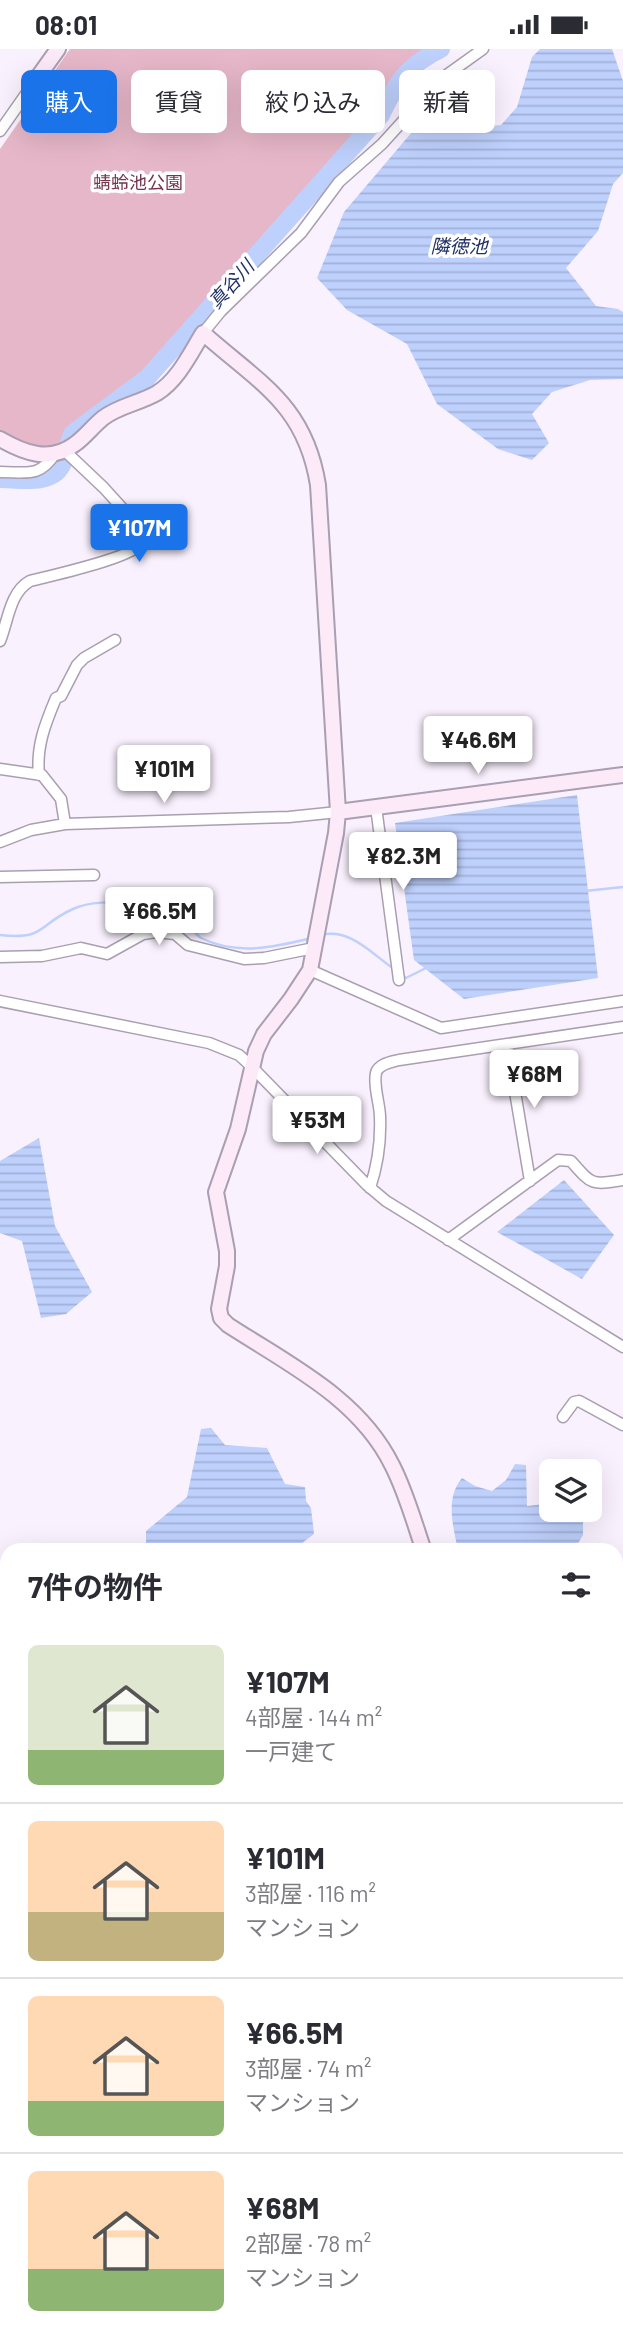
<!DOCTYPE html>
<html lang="ja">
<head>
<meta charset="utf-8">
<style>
	body { margin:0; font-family:Barlow,"Noto Sans JP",sans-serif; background:#f7f7f7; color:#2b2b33; height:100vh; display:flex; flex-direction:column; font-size:26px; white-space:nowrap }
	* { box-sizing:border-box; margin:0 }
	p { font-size:23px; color:#7c7c81 }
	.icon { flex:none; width:38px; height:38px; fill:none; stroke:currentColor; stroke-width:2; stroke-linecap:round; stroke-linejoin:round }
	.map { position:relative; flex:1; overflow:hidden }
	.details { position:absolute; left:0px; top:1494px; width:623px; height:800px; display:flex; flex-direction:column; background:#fff; border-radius:21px 21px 0 0; box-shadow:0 7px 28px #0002 }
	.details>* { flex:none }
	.top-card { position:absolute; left:21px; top:21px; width:581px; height:63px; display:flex; gap:14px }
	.controls { position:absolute; left:539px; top:1410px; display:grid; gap:14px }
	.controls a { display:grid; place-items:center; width:63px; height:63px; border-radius:10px; background:#fff; box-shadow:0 7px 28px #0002; font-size:35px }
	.price { position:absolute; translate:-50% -60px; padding:0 16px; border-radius:7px; background:#fff; color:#222; font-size:23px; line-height:46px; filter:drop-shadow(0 2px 4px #0008) }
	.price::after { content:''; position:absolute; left:50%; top:42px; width:21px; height:16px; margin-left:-10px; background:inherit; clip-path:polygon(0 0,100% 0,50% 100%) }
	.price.active { background:#1a73e8; color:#fff }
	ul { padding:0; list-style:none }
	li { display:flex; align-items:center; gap:21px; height:175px; padding:0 28px }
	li+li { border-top:2px solid #e1e1e2 }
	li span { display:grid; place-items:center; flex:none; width:196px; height:140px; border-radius:10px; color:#555 }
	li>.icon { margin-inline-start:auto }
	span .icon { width:84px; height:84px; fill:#fffc; stroke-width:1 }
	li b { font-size:30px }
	h2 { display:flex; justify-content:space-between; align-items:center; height:84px; padding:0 28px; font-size:30px }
	.pill { padding:0 24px; border-radius:10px; background:#fff; box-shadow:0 7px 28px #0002; font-size:24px; line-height:63px }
	.pill.active { background:#1a73e8; color:#fff }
	.status { display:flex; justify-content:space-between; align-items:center; height:49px; padding:0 35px; background:#fff; direction:ltr }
	.status svg { height:19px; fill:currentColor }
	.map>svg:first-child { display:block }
	.green { fill:#e6b7c8 }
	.water { fill:url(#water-rules) }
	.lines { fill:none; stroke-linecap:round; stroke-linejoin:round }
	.stream { stroke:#bed0fc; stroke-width:2.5 }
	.river { stroke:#bed0fc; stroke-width:18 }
	.street-casing { stroke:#aa9eb1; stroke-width:13 }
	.secondary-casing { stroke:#aa9eb1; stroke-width:18 }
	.primary-casing { stroke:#d4d4d5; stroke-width:18 }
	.street { stroke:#fff; stroke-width:10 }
	.secondary { stroke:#fdeaf9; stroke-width:14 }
	.primary { stroke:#fbd5f3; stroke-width:14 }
	.labels { text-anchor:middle; stroke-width:7; stroke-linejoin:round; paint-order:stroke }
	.park-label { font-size:18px; fill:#74344f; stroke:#fff }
	.water-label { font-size:19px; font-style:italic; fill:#203065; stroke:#fff }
</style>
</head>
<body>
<div class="status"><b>08:01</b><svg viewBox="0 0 49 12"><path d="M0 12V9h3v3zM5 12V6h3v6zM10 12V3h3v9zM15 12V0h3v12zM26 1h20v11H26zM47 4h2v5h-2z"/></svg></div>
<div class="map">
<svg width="623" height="2294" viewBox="0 0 623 2294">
	<defs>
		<pattern id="water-rules" width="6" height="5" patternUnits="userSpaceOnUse" patternTransform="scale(1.75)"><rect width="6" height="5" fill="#bed0fc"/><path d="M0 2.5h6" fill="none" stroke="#a2b1d7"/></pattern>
	</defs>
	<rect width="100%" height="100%" fill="#f9f1fe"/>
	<path class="green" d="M 70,0 L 429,0 L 406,17 L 378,65 L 144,327 L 78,375 L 70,381 L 63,396 L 36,401 L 0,384 L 0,100 Z"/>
	<path class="water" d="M 540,0 L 612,0 L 623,32 L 623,124 L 613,135 L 598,182 L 566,219 L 596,257 L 618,260 L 623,263 L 623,330 L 590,331 L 552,343 L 532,365 L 549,394 L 532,411 L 498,400 L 437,355 L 407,295 L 347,261 L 317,229 L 344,163 L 418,76 L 457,80 L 501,76 L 517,58 L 532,8 Z
		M 577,746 L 598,929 L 464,950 L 414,911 L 395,774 Z
		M 39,1089 L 55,1177 L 92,1243 L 66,1265 L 41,1269 L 22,1192 L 0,1184 L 0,1112 Z
		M 564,1131 L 614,1186 L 582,1230 L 497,1183 Z
		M 211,1379 L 225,1396 L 267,1399 L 285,1435 L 305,1438 L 306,1452 L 311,1459 L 314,1485 L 293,1501 L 146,1501 L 146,1482 L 187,1448 L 201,1380 Z
		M 515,1415 L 526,1416 L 527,1457 L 551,1454 L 551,1461 L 583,1463 L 583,1486 L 574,1501 L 458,1501 C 453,1477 445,1449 462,1429 L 475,1437 L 492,1442 L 506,1431 Z"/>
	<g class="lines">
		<path class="stream" d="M 585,842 L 623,838
			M 0,886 C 46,891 37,876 73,860 C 90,852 113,853 131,854 C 151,855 174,864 190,877 C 194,881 196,886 201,889 C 237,907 275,898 312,889
			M 321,886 C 350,879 372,905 394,920
			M 402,926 L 406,929 L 428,918"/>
		<path class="river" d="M 0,430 C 19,430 52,437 62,416 C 67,406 67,394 73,384 L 147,329 L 381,66 C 397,32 408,16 441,0"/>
		<defs>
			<path id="street" d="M 0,82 L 38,28
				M 203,284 L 221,262 L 301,184 L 339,133 L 382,95 L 441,30 L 483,0
				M 0,423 C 27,423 39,429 55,405
				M 0,592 C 8,572 10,543 30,532 C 50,527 130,509 139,496 C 143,491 142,486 141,480 L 104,439 L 65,402
				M 0,720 L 42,726 L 61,750 L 65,775
				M 39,726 C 36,698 45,675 56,649 L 61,647 L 77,616 L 84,609 L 115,591
				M 376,758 L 399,931
				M 0,793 L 31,781 L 65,775 L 289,768 L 338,763
				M 0,828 L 94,826
				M 0,908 L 42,907 L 81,899 L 107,905 L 143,885 L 156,883 L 175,885 L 188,896 L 244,910 L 264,909 L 314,899
				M 310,921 L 441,979 L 623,952
				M 0,952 L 209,994 L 239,1006 L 251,1017 L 367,1136 L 386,1152 L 623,1298
				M 507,995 L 530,1132
				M 370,1139 C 378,1115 381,1093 380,1068 C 380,1055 373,1037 376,1024 C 378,1015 391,1013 399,1011 L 623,978
				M 448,1191 L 558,1111 L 571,1112 C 592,1136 591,1136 623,1131
				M 563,1368 L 574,1353 L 579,1352 L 623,1376
				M 0,1583 L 7,1595
				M 0,1671 L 7,1678
				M 0,1739 L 7,1733
				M 0,1753 L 7,1760
				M 616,1799 L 623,1795
				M 0,1833 L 7,1826
				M 616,1943 L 623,1944
				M 0,2002 L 7,1993
				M 0,2006 L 7,2014
				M 616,2087 L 623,2082
				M 616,2215 L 623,2214
				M 481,2287 L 481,2294
				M 551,2287 L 552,2294
				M 207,2294 L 220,2287
				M 428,2294 L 437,2287"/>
			<path id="secondary" d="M 38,28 L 58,0
				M 0,390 C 24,404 50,414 75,395 C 85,388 93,377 103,369 C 118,357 140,354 157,344 C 178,331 190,305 203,284 C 259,334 305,355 318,436 L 338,763 L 336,784 L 310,921 L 291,950 L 264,985 L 256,1002 L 238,1080 L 216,1143 L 227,1202 L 227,1217 L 219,1260 L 221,1269 L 228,1276 C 288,1315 359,1349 392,1416 C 406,1443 414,1473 424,1502
				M 338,763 L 623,726"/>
			<path id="primary" d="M 616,1883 L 623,1878
				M 0,2245 L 7,2239"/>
		</defs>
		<use href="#street" class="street-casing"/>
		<use href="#secondary" class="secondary-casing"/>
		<use href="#primary" class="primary-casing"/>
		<use href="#street" class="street"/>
		<use href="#secondary" class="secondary"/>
		<use href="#primary" class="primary"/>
	</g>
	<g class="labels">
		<g class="park-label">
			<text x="138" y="140">蜻蛉池公園</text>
		</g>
		<g class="water-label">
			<text x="459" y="204">隣徳池</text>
			<text transform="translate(231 235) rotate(-48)" y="7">真谷川</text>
		</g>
	</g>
</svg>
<div class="controls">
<a><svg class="icon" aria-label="layers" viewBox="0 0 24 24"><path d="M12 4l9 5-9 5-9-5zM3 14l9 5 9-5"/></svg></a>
</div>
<b class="price active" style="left:139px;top:515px">¥107M</b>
<b class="price" style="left:478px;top:727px">¥46.6M</b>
<b class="price" style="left:164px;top:756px">¥101M</b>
<b class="price" style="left:403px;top:843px">¥82.3M</b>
<b class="price" style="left:159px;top:898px">¥66.5M</b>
<b class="price" style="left:534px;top:1061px">¥68M</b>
<b class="price" style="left:317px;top:1107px">¥53M</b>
<div class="top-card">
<a class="pill active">購入</a>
<a class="pill">賃貸</a>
<a class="pill">絞り込み</a>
<a class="pill">新着</a>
</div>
<section class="details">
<h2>7件の物件<svg class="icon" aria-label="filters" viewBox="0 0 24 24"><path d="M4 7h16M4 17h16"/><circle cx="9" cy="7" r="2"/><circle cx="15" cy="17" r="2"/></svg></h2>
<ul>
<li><span style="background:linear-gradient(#dfe7d0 75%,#8fb573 0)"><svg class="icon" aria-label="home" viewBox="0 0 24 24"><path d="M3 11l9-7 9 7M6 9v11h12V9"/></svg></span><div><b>¥107M</b><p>4部屋 · 144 m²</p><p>一戸建て</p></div></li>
<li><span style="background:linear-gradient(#ffd9b3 65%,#c2b280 0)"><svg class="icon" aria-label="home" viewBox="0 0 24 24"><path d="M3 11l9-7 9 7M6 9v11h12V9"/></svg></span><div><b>¥101M</b><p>3部屋 · 116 m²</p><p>マンション</p></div></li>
<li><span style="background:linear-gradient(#ffd9b3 75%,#8fb573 0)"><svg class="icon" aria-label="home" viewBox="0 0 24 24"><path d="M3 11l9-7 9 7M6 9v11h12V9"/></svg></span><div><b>¥66.5M</b><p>3部屋 · 74 m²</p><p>マンション</p></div></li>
<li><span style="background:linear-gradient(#ffd9b3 70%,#8fb573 0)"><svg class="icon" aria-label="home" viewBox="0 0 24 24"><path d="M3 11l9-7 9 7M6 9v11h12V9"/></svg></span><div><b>¥68M</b><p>2部屋 · 78 m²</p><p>マンション</p></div></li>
</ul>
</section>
</div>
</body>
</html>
